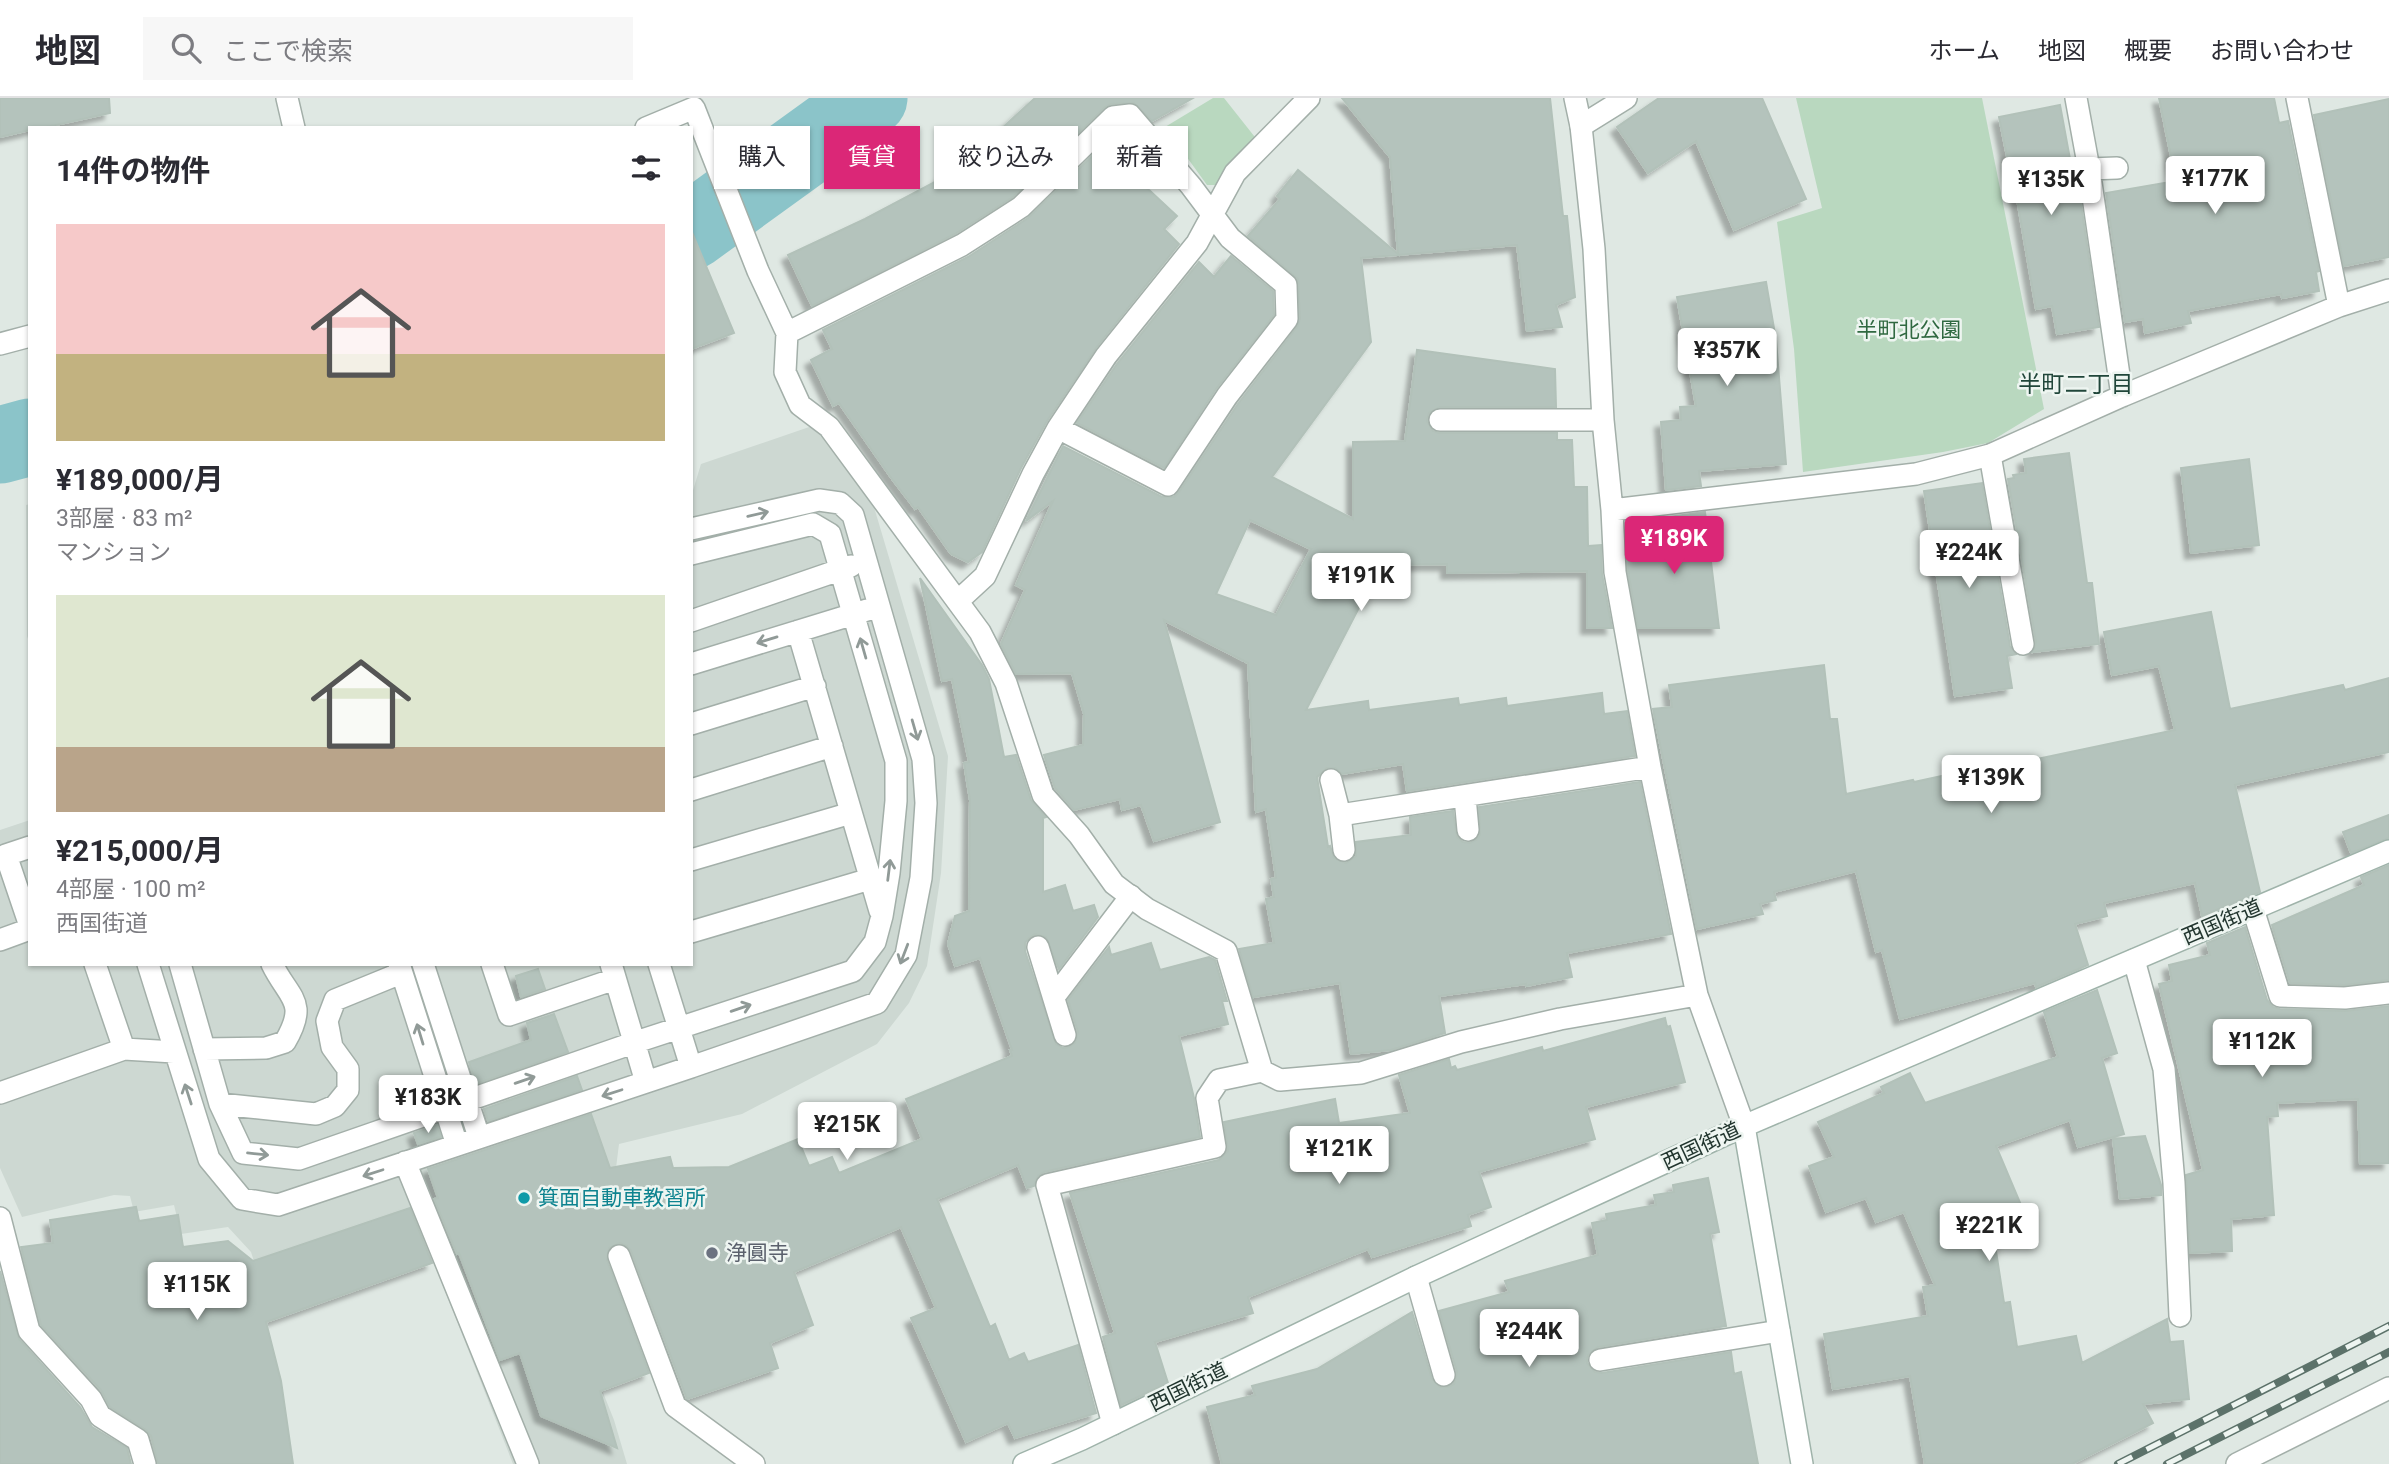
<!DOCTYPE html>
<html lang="ja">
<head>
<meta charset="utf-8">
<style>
	body { margin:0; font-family:Roboto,"Noto Sans JP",sans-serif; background:#f7f7f7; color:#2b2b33; height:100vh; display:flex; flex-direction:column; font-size:26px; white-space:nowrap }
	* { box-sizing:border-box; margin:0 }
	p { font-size:23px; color:#7c7c81 }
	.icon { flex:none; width:38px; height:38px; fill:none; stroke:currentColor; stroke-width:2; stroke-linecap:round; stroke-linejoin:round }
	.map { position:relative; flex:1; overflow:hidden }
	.side { position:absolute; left:28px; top:28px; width:665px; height:840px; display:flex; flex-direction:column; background:#fff; border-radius:0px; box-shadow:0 2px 5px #0004 }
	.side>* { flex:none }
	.banner { position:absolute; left:714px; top:28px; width:665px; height:63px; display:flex; gap:14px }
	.price { position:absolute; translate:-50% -60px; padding:0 16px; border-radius:7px; background:#fff; color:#222; font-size:23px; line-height:46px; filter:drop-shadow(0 2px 4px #0008) }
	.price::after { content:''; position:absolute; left:50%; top:42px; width:21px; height:16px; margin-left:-10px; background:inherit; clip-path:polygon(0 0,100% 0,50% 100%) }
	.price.active { background:#db2777; color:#fff }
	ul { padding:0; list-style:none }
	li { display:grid; align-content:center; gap:14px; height:371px; padding:0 28px }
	li span { display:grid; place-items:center; height:217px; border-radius:0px; color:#555 }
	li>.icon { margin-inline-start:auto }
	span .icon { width:126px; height:126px; fill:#fffc; stroke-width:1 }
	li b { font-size:30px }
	h2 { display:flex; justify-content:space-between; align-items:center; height:84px; padding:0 28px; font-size:30px }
	.chip { padding:0 24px; border-radius:0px; background:#fff; box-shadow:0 2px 5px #0004; font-size:24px; line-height:63px }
	.chip.active { background:#db2777; color:#fff }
	header { display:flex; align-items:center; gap:42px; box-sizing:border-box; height:98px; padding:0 35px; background:#fff; border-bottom:2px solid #e1e1e2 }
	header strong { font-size:33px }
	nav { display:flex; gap:38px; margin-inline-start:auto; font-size:24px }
	.search { width:490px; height:63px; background:#f7f7f7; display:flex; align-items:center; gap:18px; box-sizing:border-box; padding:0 24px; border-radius:0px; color:#7c7c81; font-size:26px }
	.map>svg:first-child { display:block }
	.built { fill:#cdd8d2 }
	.green { fill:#b9d8bf }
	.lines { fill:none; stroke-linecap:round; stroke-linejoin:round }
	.river { stroke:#8bc4c9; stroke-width:77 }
	.building { fill:#b4c3bc; stroke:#b2c1b9; stroke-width:2; fill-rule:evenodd; filter:url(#shadow) }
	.lane-casing { stroke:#a3afa9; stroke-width:24 }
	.street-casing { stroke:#a3afa9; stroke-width:24 }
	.secondary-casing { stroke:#9fb3aa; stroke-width:24 }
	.lane { stroke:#fff; stroke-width:21 }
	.street { stroke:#fff; stroke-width:21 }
	.secondary { stroke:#fff; stroke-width:21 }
	.rail-casing { stroke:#5c726a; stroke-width:8 }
	.rail { stroke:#eef5f1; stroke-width:5; stroke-dasharray:16; stroke-linecap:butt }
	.oneway { stroke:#909a97 }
	.culture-dot { fill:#0f9aa8; stroke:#eef5f1; stroke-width:2.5 }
	.worship-dot { fill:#6b7280; stroke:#eef5f1; stroke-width:2.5 }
	.labels { text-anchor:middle; stroke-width:5; stroke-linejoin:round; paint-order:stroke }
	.park-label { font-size:21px; fill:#306941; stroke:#eef5f1 }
	.street-label { font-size:21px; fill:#22362f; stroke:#eef5f1 }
	.culture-label { font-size:21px; fill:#0d838f; stroke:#eef5f1; text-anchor:start }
	.worship-label { font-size:21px; fill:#5b616d; stroke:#eef5f1; text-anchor:start }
	.neighbourhood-label { font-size:23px; fill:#20463a; stroke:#eef5f1 }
</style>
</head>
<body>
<header>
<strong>地図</strong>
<div class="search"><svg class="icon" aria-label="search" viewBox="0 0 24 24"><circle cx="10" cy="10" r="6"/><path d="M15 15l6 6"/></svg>ここで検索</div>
<nav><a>ホーム</a><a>地図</a><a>概要</a><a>お問い合わせ</a></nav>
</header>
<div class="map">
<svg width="2389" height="1366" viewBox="0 0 2389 1366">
	<defs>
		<filter id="shadow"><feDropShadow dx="-6" dy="6" stdDeviation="2" flood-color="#0004"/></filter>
	</defs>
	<rect width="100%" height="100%" fill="#dfe8e3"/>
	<path class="built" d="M 815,327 L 871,399 L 948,658 L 941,775 L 927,868 L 909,905 L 877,946 L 742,1016 L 619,1046 L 609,1126 L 546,1152 L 614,1322 L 627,1366 L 513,1366 L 434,1165 L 273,1222 L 251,1154 L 228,1129 L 181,1136 L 174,1107 L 134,1114 L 130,1098 L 114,1097 L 22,1119 L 0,1070 L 0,732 L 30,722 L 30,866 L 691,866 L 691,399 L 701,366 Z
		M 30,406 L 30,547 L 27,538 L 26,407 Z"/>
	<path class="green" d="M 1213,0 L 1224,0 L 1258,43 L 1219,87 L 1207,87 L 1165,29 Z
		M 1796,0 L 1982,0 L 2044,311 L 1988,345 L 1943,354 L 1803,374 L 1794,251 L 1777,124 L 1822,110 Z"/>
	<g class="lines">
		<path class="river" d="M 691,133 L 836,28 L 869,0
			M 0,347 L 30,339"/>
	</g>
	<path class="building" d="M 0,0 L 109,0 L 110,15 L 42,30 L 30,30 L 30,32 L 0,39 Z
		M 1035,0 L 1193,0 L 1152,23 L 1134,5 L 1111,6 L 1105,9 L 1013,99 L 955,136 L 812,208 L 788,157 L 865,121 L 935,84 L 971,53 L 974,56 Z
		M 1342,0 L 1550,0 L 1563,118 L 1567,118 L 1575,199 L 1556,207 L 1562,229 L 1527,233 L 1517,147 L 1361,160 L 1371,244 L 1272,379 L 1353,421 L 1353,344 L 1405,343 L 1417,252 L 1555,271 L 1556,309 L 1440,309 L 1429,315 L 1427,323 L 1433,333 L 1439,335 L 1557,335 L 1557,342 L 1572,342 L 1574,389 L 1587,389 L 1588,448 L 1601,447 L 1602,476 L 1612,530 L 1587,530 L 1587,473 L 1447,475 L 1447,466 L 1381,467 L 1306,612 L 1368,603 L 1369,612 L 1458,600 L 1459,607 L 1506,600 L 1507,608 L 1602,595 L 1604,616 L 1627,613 L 1635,658 L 1407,693 L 1403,666 L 1342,676 L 1335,670 L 1327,670 L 1317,679 L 1328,749 L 1330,748 L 1334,760 L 1346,765 L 1356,758 L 1356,744 L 1411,737 L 1410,719 L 1453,713 L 1457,739 L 1463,744 L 1470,745 L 1476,742 L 1480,737 L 1479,709 L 1640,684 L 1671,836 L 1567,855 L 1572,879 L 1526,888 L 1526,886 L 1439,898 L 1445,935 L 1391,952 L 1351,956 L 1340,885 L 1253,899 L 1239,851 L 1274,845 L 1266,801 L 1274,799 L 1271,781 L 1276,780 L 1266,711 L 1256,714 L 1248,565 L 1164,522 L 1220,724 L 1154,743 L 1141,707 L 1122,712 L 1120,701 L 1074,712 L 1055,690 L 1044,657 L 1083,647 L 1084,616 L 1072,575 L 1016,576 L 1001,546 L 1025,492 L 1016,487 L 1053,403 L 1026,423 L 1063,348 L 1162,399 L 1174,399 L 1179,394 L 1238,306 L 1297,229 L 1300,221 L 1298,181 L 1248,138 L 1280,101 L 1277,98 L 1298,72 L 1398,156 L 1390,59 ZM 1250,422 L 1311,451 L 1276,517 L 1216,496 Z
		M 1659,0 L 1762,0 L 1806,101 L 1734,132 L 1696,43 L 1648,75 L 1617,29 Z
		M 2159,0 L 2274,0 L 2279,25 L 2288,23 L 2319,173 L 2316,174 L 2319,193 L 2282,200 L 2281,196 L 2188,213 L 2191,225 L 2145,235 L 2143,221 L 2125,224 L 2106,95 L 2176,83 Z
		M 2389,1 L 2389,159 L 2344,168 L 2314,17 Z
		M 2060,7 L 2077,99 L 2080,99 L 2099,229 L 2057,236 L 2052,208 L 2036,211 L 2013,78 L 2011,78 L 1999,19 Z
		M 1125,31 L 1129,36 L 1113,45 L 1153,87 L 1148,91 L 1177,118 L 1164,131 L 1179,146 L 1096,250 L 1047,323 L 1021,370 L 982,454 L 968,464 L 951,456 L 918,409 L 915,411 L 892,381 L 839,305 L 833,308 L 811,262 L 832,251 L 823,232 L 968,159 L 1028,120 L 1119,32 Z
		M 691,132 L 734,235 L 691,251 Z
		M 1231,158 L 1273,193 L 1274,217 L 1216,291 L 1164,370 L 1077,325 L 1117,266 L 1199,164 L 1214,179 Z
		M 1766,184 L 1776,242 L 1786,366 L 1699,373 L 1701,388 L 1666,392 L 1661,324 L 1681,322 L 1680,309 L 1696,308 L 1677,199 Z
		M 2069,355 L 2087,485 L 2092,485 L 2099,546 L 2033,554 L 2036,544 L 2008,381 L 2014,380 L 2013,377 L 2026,375 L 2024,361 Z
		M 2249,361 L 2259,447 L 2191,455 L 2181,370 Z
		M 1982,385 L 2010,548 L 2016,556 L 2007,558 L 2012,590 L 1955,598 L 1924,393 Z
		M 1705,414 L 1719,530 L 1638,530 L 1628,473 L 1627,444 L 1660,440 L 1658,423 L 1669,422 L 1668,419 Z
		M 920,480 L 982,567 L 989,581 L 1004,659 L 1016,657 L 1031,702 L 1046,719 L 1043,720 L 1043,794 L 1065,787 L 1073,813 L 1094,807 L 1098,819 L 1059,871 L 1046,839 L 1035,836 L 1029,840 L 1025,845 L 1025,853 L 1056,946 L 1063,950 L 1069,949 L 1075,945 L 1078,934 L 1068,902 L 1109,849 L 1111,857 L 1151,845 L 1160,872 L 1209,859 L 1215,862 L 1227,903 L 1222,903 L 1228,926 L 1179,938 L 1194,1000 L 1200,1039 L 1044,1074 L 1038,1078 L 1034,1088 L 1027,1090 L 1018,1067 L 937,1101 L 990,1229 L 995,1226 L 1009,1262 L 1024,1255 L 1028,1264 L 1078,1247 L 1096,1315 L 1015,1340 L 1008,1325 L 966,1344 L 911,1220 L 936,1210 L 901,1129 L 794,1174 L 813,1227 L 770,1245 L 778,1270 L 687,1301 L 631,1153 L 627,1148 L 620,1145 L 609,1150 L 607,1162 L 649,1275 L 600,1293 L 617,1350 L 541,1318 L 520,1255 L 500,1262 L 459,1155 L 457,1156 L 434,1101 L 438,1100 L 428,1071 L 591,1016 L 610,1070 L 670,1059 L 673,1070 L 729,1069 L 798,1041 L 809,1068 L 832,1059 L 839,1075 L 922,1041 L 906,1001 L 1012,958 L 1010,952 L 1012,952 L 980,860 L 955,868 L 948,846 L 955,818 L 969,813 L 970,702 L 964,665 L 969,664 L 952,581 L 942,583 Z
		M 2211,514 L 2230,611 L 2343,587 L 2345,592 L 2389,580 L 2389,654 L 2235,687 L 2260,794 L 2202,818 L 2195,785 L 2104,805 L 2107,818 L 2075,826 L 2088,867 L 2036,889 L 2035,885 L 1900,921 L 1882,852 L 1876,854 L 1856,773 L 1774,794 L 1776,802 L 1760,806 L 1763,816 L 1697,831 L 1653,611 L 1672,609 L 1669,587 L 1824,567 L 1830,621 L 1837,621 L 1846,696 L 1913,682 L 1914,684 L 1979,670 L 1980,673 L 2175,632 L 2159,568 L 2112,577 L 2104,534 Z
		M 2389,717 L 2389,740 L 2351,755 L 2343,734 Z
		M 2389,767 L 2389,882 L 2344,887 L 2290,885 L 2272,827 L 2364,787 L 2361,779 Z
		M 2245,829 L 2267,902 L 2273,909 L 2280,911 L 2345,913 L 2389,908 L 2389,1065 L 2360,1066 L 2358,1001 L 2277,1005 L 2278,1018 L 2267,1019 L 2274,1117 L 2231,1121 L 2232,1153 L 2190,1155 L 2186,1077 L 2203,1072 L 2159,886 L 2172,883 L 2169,867 L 2210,857 L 2207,845 Z
		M 538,871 L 545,891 L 521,899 L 516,878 Z
		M 2097,892 L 2117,955 L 2102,960 L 2124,1036 L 2078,1049 L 2070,1022 L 1996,1048 L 2029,1126 L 1994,1140 L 2004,1205 L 2010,1204 L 2017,1249 L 2076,1238 L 2082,1265 L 2167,1221 L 2170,1244 L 2183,1243 L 2189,1301 L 2143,1306 L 2153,1325 L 2072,1366 L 1925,1366 L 1910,1278 L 1833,1291 L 1824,1236 L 1928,1218 L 1923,1189 L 1935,1187 L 1904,1114 L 1876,1124 L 1866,1100 L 1826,1114 L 1809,1068 L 1834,1059 L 1818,1024 L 1884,995 L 1881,989 L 1910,975 L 1925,1005 L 2058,959 L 2044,914 Z
		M 554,916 L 568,954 L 476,986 L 469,964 L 531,942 L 527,925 Z
		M 1665,920 L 1667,929 L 1670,928 L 1685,984 L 1586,1009 L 1595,1041 L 1479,1074 L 1491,1109 L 1468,1117 L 1471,1128 L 1372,1159 L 1368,1151 L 1248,1199 L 1253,1215 L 1155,1244 L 1168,1285 L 1121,1307 L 1103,1239 L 1115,1235 L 1070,1095 L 1219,1062 L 1228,1053 L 1224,1024 L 1335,1001 L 1339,1025 L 1410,1015 L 1399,977 L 1449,961 L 1451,970 L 1455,968 L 1457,972 L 1542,949 L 1543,953 Z
		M 577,978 L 582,992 L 488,1023 L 484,1011 Z
		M 422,981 L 429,1002 L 405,1010 L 398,990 Z
		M 437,1027 L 441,1039 L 418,1046 L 414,1035 Z
		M 2145,1038 L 2161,1087 L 2161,1097 L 2120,1101 L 2113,1041 Z
		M 1708,1080 L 1719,1134 L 1710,1136 L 1726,1228 L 1598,1249 L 1588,1257 L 1587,1265 L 1595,1274 L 1602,1275 L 1731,1254 L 1734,1276 L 1741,1274 L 1758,1366 L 1222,1366 L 1207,1309 L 1255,1297 L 1252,1288 L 1317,1271 L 1412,1214 L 1432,1281 L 1440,1289 L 1448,1289 L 1454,1286 L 1457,1274 L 1439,1213 L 1509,1194 L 1505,1183 L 1598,1157 L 1592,1125 L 1607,1122 L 1606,1116 L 1656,1107 L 1654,1097 L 1674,1094 L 1673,1087 Z
		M 136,1109 L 139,1123 L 178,1117 L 183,1149 L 228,1143 L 253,1163 L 410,1110 L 432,1165 L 266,1224 L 281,1283 L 293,1366 L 158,1366 L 151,1338 L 146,1332 L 110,1309 L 101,1292 L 41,1227 L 21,1149 L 53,1145 L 50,1122 Z
		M 0,1173 L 19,1241 L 80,1309 L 92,1329 L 127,1350 L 131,1366 L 0,1366 Z"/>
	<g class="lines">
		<defs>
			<path id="lane" d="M 1581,28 L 1626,0
				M 1990,357 L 2023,546
				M 691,523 L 851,468
				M 798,533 L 880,813
				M 691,566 L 867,512
				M 691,626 L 815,588
				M 691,692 L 832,648
				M 30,749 L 6,757 L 30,828
				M 691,762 L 851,715
				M 2253,811 L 2280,898 L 2345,900 L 2389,895
				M 691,834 L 870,781
				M 0,842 L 30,831
				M 1038,849 L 1065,937
				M 2134,862 L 2164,971 L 2174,1085 L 2180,1218
				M 95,866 L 124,951
				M 148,866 L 209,1061 L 242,1101 L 278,1107 L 691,969 L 659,866
				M 180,866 L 220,1006 L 243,1055 L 299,1061 L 633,945 L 853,873 L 875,844 L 882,818 L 889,775 L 896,703 L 896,663 L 830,436 L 813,426 L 691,456
				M 399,866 L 457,1047
				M 423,866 L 479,1039
				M 492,866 L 509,917 L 615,881
				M 611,866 L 646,984
				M 1054,899 L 1131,798
				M 204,951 L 266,950 L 285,944 C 309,903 289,901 272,866
				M 691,969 L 877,905 L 906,857 L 921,780 L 926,705 L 923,661 L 853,417 L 840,405 L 819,402 L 691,431
				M 0,995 L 124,951 L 174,954
				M 220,1006 L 316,1016 L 335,1008 L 348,992 L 348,971 L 332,949 L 327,923 L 335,902 L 401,875
				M 405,1064 L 528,1366
				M 1600,1262 L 1779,1233
				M 1113,1326 L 1047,1087 L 1215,1049 L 1207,1000 L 1219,982 L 1262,973"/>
			<path id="street" d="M 287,0 L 294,30
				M 1575,0 L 1581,28 L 1594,151 L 1603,322 L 1612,412 L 1615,474 L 1650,669 L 1697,897 L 1744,1028
				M 2076,0 L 2089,71 L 2122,298
				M 2297,0 L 2339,208
				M 646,30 L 694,10 L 758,173 L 787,235 L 962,147 L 1021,109 L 1113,19 L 1130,17 L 1191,88 L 1230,140 L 1286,187 L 1287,221 L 1227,298 L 1168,387 L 1058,330
				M 2089,71 L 2117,70
				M 787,235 L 785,274 L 800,307 L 829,329 L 980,534 L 1006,585 L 1043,697 L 1079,737 L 1114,786 L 1147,811 L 1226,853 L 1262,973 L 1280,982 L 1361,975 L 1461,944 L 1560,921 L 1697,897
				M 0,246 L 30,238
				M 1440,322 L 1603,322
				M 1612,412 L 1916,376 L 1990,357 L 2122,298 L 2339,208 L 2389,192
				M 959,502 L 985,478 L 1033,376 L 1058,330 L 1106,258 L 1197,145 L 1235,75 L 1309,0
				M 1331,682 L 1340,717 L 1344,752
				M 1465,699 L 1468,732
				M 1340,717 L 1650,669
				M 0,1120 L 29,1233 L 91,1301 L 100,1318 L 138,1342 L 145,1366
				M 619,1158 L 675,1308 L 754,1366
				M 1416,1179 L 1444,1277
				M 2237,1366 L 2389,1290"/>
			<path id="secondary" d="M 1744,1028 L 1802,1366
				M 1024,1366 L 1082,1341 L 1416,1179 L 1744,1028 L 2389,753"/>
		</defs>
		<use href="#lane" class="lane-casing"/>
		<use href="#street" class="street-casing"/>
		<use href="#secondary" class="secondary-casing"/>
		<use href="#lane" class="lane"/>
		<use href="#street" class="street"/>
		<use href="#secondary" class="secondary"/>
		<defs>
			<path id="rail" d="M 2118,1366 L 2389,1228
				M 2167,1366 L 2389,1254"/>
		</defs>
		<use href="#rail" class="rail-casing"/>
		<use href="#rail" class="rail"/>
	</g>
	<defs><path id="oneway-shaft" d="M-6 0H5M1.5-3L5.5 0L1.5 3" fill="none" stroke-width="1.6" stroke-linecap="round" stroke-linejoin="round" transform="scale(1.75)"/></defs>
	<g class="oneway">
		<use href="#oneway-shaft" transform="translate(758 416) rotate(-13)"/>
		<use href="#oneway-shaft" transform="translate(767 542) rotate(163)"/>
		<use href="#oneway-shaft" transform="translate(863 550) rotate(-106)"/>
		<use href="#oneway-shaft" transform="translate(915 632) rotate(74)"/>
		<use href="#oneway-shaft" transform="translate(889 772) rotate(-83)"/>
		<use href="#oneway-shaft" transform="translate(904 856) rotate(111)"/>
		<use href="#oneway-shaft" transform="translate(741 910) rotate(-19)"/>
		<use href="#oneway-shaft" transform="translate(420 936) rotate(-107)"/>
		<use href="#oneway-shaft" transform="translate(525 982) rotate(-19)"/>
		<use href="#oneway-shaft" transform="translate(612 995) rotate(162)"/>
		<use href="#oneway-shaft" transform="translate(188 996) rotate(-108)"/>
		<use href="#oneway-shaft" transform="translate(258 1056) rotate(6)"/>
		<use href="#oneway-shaft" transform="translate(373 1075) rotate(162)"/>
	</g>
	<circle class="culture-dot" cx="524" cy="1100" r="7"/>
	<circle class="worship-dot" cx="712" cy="1155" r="7"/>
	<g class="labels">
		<g class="park-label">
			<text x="1909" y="239">半町北公園</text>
		</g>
		<g class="street-label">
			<text transform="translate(2222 824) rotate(-23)" y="7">西国街道</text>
			<text transform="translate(1701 1048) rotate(-25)" y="7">西国街道</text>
			<text transform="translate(1188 1289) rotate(-26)" y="7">西国街道</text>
		</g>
		<g class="culture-label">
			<text x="538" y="1107">箕面自動車教習所</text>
		</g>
		<g class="worship-label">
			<text x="726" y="1162">浄圓寺</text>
		</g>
		<g class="neighbourhood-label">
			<text x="2076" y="294">半町二丁目</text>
		</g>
	</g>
</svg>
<b class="price" style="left:2215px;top:118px">¥177K</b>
<b class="price" style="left:2051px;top:119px">¥135K</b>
<b class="price" style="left:1727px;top:290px">¥357K</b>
<b class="price active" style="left:1674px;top:478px">¥189K</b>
<b class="price" style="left:1969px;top:492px">¥224K</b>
<b class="price" style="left:1361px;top:515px">¥191K</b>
<b class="price" style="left:1991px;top:717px">¥139K</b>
<b class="price" style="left:2262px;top:981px">¥112K</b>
<b class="price" style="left:428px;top:1037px">¥183K</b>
<b class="price" style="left:847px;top:1064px">¥215K</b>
<b class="price" style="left:1339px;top:1088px">¥121K</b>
<b class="price" style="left:1989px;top:1165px">¥221K</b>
<b class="price" style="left:197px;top:1224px">¥115K</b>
<b class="price" style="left:1529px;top:1271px">¥244K</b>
<div class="banner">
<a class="chip">購入</a>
<a class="chip active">賃貸</a>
<a class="chip">絞り込み</a>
<a class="chip">新着</a>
</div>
<section class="side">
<h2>14件の物件<svg class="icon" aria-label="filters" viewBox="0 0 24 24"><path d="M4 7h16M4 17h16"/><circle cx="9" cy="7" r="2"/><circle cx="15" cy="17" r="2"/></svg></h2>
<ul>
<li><span style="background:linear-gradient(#f6c9c9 60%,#c2b280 0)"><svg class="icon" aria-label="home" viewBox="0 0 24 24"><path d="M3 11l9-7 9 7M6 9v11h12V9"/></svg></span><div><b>¥189,000/月</b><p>3部屋 · 83 m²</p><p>マンション</p></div></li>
<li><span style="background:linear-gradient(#dfe7d0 70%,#b9a48a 0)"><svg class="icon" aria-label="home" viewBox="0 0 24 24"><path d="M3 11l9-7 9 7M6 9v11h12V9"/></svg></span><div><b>¥215,000/月</b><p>4部屋 · 100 m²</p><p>西国街道</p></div></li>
</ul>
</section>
</div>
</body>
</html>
